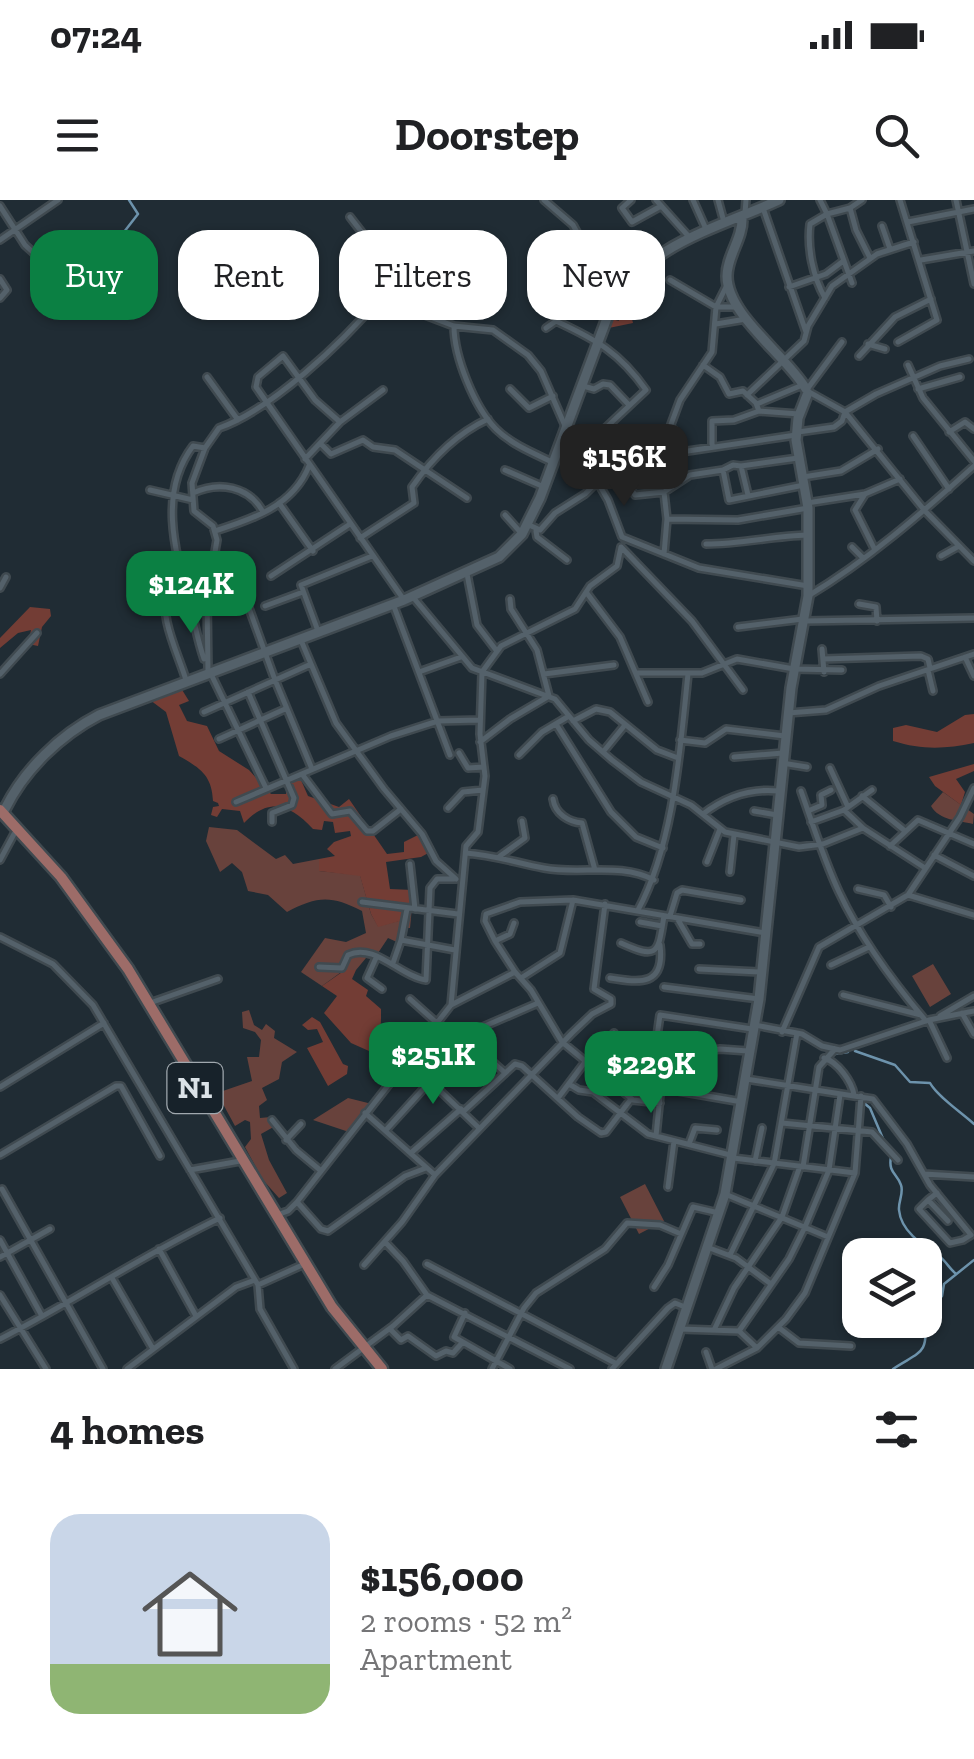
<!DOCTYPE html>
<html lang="en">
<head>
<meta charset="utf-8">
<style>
	body { margin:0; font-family:"Zilla Slab",serif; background:#f6f6f6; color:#202124; height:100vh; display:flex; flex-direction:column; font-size:38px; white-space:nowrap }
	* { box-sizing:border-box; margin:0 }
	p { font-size:32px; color:#757577 }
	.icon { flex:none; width:55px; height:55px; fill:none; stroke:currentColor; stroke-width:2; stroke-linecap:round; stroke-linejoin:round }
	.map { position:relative; height:1169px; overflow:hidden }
	.drawer { display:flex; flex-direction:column; background:#fff; flex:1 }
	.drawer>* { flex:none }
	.top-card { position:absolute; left:30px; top:30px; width:915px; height:90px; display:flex; gap:20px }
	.tools { position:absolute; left:842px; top:1038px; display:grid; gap:20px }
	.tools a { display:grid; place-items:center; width:100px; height:100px; border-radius:20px; background:#fff; box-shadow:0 2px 8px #0004; font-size:50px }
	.price { position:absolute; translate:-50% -85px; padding:0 22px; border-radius:20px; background:#0b8043; color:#fff; font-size:32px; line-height:65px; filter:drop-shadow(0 2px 5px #0008) }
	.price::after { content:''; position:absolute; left:50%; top:60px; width:30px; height:22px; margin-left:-15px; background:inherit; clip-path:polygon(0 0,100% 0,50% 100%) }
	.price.on { background:#222; color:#fff }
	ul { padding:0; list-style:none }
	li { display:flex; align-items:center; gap:30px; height:250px; padding:0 50px }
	li span { display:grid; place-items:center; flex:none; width:280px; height:200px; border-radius:30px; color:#555 }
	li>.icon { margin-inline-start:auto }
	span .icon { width:120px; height:120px; fill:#fffc; stroke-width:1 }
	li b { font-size:42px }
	h2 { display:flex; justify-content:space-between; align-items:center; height:120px; padding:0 50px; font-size:42px }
	.chip { padding:0 35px; border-radius:30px; background:#fff; box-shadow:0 2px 8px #0004; font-size:35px; line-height:90px }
	.chip.on { background:#0b8043; color:#fff }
	.status { display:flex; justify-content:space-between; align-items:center; height:70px; padding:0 50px; background:#fff; direction:ltr }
	.status svg { height:28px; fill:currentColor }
	header { display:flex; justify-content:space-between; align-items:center; height:130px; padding:0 50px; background:#fff; font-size:45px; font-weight:700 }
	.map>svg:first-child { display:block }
	.green { fill:#68423c }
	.forest { fill:#733d35 }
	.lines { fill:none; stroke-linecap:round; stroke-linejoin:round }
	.stream { stroke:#6d93ac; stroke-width:2.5 }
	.street-casing { stroke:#404a50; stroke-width:10 }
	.secondary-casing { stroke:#404a50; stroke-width:14 }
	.primary-casing { stroke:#404a50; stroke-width:15 }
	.street { stroke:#54616a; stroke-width:5 }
	.secondary { stroke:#54616a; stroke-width:9 }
	.primary { stroke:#9d6c68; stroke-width:10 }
	.labels { text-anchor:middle; stroke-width:10; stroke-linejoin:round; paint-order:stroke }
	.shield { fill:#17222a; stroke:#a0a8ae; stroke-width:2.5 }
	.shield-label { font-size:30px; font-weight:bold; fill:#dbe2e7 }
</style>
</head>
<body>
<div class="status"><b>07:24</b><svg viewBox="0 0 49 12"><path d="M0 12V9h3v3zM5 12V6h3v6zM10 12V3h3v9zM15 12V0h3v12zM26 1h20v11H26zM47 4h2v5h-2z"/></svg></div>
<header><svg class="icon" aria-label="menu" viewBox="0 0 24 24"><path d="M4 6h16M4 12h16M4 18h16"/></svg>Doorstep<svg class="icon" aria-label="search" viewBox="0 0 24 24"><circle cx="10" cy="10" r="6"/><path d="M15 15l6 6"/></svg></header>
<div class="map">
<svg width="974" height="1169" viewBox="0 0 974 1169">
	<rect width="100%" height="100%" fill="#202c34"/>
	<path class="green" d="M 943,592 L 974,614 L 973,624 C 958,620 940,621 931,606 Z
		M 209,627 L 237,630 L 276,659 L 285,655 L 293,664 L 319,659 L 319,671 L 360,675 L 371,714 L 378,726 L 411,718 L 410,728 L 403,728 L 399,743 L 388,738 L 374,759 L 366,758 L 356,770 L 344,770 L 322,786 L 301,772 L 325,738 L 346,742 L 366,733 L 362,711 C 331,695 317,696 287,712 L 268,695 L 248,691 L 242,672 L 232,663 L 220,672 L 206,641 Z
		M 933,764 L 951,794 L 930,807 L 912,776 Z
		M 249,810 L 254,825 L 262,830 L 266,824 L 275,831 L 274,838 L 297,852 L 282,862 L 279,879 L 262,888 L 267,900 L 259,906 L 260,918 L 271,917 L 277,925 L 261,934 L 269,960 L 287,993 L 279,998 L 263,980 L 245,947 L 251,939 L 250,922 L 245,920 L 235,926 L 217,893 L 252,881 L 247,857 L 259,857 L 261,840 L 255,832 L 243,828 L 242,812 Z
		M 348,898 L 372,904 L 349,932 L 313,920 Z
		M 645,984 L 664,1021 L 639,1034 L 620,997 Z"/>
	<path class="forest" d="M 637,88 L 646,91 L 643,101 L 648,111 L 641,117 L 638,113 L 635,117 L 628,114 L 621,120 L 632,119 L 633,123 L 604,129 L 612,119 L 619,121 L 614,106 L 617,98 L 629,100 Z
		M 30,407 L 50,409 L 51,416 L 42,427 L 38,446 L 28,444 L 31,430 L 18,433 L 0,448 L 0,438 Z
		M 179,485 L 189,501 L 179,505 L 187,521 L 207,526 L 219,551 L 249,570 L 271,594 L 286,594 L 286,583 L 301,580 L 308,596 L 339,607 L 349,599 L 387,654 L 404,652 L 404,642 L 420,634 L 432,651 L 421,657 L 386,662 L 390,689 L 413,690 L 411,718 L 378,727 L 371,714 L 360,676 L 319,671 L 319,659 L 335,656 L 327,649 L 334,642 L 351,636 L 350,631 L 335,633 L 333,622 L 324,621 L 322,630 L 313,629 C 290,604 269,597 244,623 L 240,611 L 222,609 L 217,617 L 211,615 L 213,607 L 219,606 L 218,603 L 213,601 C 212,575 200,568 179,556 L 166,512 L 150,500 Z
		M 974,514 L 974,543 C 945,549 922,550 893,541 L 893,528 L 906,525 L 937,532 L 965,515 Z
		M 974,564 L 974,571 L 956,579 L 965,592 L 961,605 L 935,586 L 929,577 Z
		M 345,770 L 356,770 L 352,779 L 368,790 L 366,796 L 381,809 C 381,823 382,843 369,851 L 351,843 L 324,813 L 337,796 L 322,786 Z
		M 312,817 L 320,822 L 343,864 L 348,866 L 347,874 L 328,886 L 307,848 L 323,842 L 317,829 L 308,830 L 302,825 Z"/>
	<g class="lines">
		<path class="stream" d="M 73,93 L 91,78 L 87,53 L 101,46 L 106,37 L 124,32 L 138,14 L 129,0
			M 827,850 L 835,854 L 848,852
			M 855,851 L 895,865 L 910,882 L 930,883 C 938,897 961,912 974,924
			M 864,903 L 870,908 L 884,941
			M 891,957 C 888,973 897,973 901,985 C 904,993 898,1002 899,1010 C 901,1032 924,1046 939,1056 C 944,1059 950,1069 955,1073
			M 925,1117 L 942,1096 L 944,1084 L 974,1060
			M 893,1169 C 918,1152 930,1155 924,1120"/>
		<defs>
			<path id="street" d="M 544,0 L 573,25 L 584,45 L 626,82
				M 631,0 L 622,8 L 632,22 L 661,6
				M 656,0 L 691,39
				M 693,0 L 706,29
				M 718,0 L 724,22
				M 820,0 L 827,14 L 810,24 C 807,48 813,77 825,98
				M 956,0 L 974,84
				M 0,6 L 25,45 L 48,66
				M 763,8 L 806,132
				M 850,8 L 856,30 L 870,58
				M 745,13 L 746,0
				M 350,17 L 384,61 L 364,85 L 367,93 L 454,126 L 493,130 L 528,155 L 541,171 L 566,228 L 608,300 L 622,337 L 699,368 L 808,386
				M 908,22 L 974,9
				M 882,26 L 890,49
				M 0,40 L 58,0
				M 921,60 L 974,51
				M 0,79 L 7,90 L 0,98
				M 670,80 L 716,107 L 735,107
				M 852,83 L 827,14 L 850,8 L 862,0
				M 789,87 L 826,74 L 842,62
				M 716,124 L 746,119
				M 454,126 C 454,156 474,207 496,229 C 511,244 533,253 552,262
				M 546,128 L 556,121 C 597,140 620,153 646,190 L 580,252
				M 898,142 L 937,120 L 900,0
				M 868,144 L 885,149
				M 859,156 L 895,117 L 931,99
				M 703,165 L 720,177 L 729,194 L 743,191 L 756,203 L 759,211
				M 908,165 L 923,198 L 974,261
				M 207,177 L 238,220
				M 583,186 L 594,189 L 603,184 L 610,185 L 629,205
				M 808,188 L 842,142
				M 510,189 L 529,208 L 553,196
				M 918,189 L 960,177
				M 809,192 L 845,212 L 925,311 L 974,361
				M 747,195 L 804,141 L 808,126 L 832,86 L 877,54 L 914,42
				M 757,204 L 800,186
				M 340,222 L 383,190
				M 670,227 L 674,230 L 681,252 L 796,235
				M 798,232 L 834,227 L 842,221 L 845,212 L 876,194 L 940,166 L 969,159
				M 949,232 L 965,222 L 974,229
				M 913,236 L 949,289
				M 321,244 L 331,254 L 363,240 L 373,247 L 395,250 L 467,298
				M 712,244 L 712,221 L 734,220 L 759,211 L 799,214
				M 305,259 L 340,222 L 315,200 L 283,156 L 258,177 L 256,187 L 404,400
				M 614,264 L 635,295 L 664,292
				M 505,270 L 544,287
				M 723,270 L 733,265 L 741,266
				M 803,277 L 841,271 L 878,249
				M 150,290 L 193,300
				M 193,293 C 219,281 249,286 263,312
				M 865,294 L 855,310 L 874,348
				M 748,295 L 741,266 L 798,258
				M 279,303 L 313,351
				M 807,303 L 865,294 L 900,279
				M 505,315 L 522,334
				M 667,319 L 738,320 L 808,308
				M 527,324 L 540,330 L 555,313 L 585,294 L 624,256 L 670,227 L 680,200 L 712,152 L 716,107 L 726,87
				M 215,331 C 253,319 293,306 309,266
				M 536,331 L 537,337 L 567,360
				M 360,338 L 414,303 L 412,287 C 432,258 456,234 488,219
				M 706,344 C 741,344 773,336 807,335
				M 852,347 L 863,358
				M 622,348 L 692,421 L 743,490
				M 664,354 L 667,319 L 664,292 L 690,275 L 723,270 L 729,300 L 804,285
				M 941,356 L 959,346
				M 467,374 L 477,425 L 496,450
				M 237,375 L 275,480 L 312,569
				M 271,376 L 350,324
				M 184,382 L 168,386 C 157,414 178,453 186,480
				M 0,388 L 6,377
				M 586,392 L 620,437 L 648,502
				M 412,396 L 472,468 L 555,499 L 589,540 L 612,560 L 641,582 L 691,605 L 725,632 L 799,647 L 823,644 L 863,628
				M 808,396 C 868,360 922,313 974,266
				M 393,404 L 450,555
				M 859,404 L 876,407 L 877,421
				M 265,406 L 303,392
				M 805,421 L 974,418
				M 738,427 L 803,419
				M 318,431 L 301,385 L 372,356
				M 300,438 L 336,523 L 384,589 L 422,634 L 436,661 L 456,679
				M 822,449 L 824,472
				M 965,457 L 974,476
				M 204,459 C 197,439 194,418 188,398 C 174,348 159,291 193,246 L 205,248
				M 823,459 L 921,456 L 928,459 L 930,468
				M 928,470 L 933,491
				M 208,472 L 207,399 L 217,340 L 213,326 L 194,311 L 192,283 L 205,248 L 219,228 C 271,210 343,142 379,99
				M 419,472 L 461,457
				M 637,473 L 702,473 L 737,459 L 794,469 L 842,470
				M 0,474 L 37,433
				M 211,474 L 266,588
				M 544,474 L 614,465
				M 248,492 L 294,598 L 292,605 L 272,613 L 272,622
				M 204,512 L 311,464
				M 788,513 L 826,510 L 879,486 L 974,454
				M 573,521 L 596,509 L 610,512 L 657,550 L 678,558
				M 556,524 L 611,612 L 636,637 L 663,648
				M 219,539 L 285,509
				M 680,540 L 705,543 L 726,529 L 785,536
				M 480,542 L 510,519 L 549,496 L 537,450 L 511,409 L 510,399
				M 603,552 L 625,525
				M 459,553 L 468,568 L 484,567
				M 519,555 L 542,532 L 569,516
				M 734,557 L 783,553
				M 782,563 L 807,567
				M 830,568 L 848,607
				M 302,574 L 332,614 L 350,611 L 367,631 L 373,631 L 401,609
				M 801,591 C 813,625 824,660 839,692 C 861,739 893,782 926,821
				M 862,596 L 905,631
				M 553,599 C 555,614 569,622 582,623 L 595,670
				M 236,602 L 391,536 L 438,521 L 480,520
				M 448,608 L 463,592 L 483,590
				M 844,610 L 863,628 L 925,668
				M 754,611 L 777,615
				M 808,611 L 822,605 L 821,595 L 831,590
				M 703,614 C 725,597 750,588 779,591
				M 811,622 L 844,610 L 872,590
				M 890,646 L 918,620 L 974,644
				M 466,653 C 494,655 517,663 544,668 C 581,675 620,662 654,680
				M 934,655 L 974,676
				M 500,656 L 525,638 L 522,621
				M 0,660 L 14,634
				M 707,662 L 720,629
				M 410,664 L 415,709
				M 730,672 L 734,635
				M 858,689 L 884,695 L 891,707
				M 908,695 L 974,715
				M 362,702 L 458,714
				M 407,709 L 401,740 L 455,750
				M 638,710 C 674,643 680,549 688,474
				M 670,716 L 677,693 L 682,690 L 741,700
				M 677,718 L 692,744 L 700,744
				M 640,722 L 662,726
				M 0,737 L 53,764 L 93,805 L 258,1085 L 260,1109 L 294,1169
				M 495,741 L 510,734 L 514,723
				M 621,743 C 660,761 658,751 664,716
				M 376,758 L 367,778 L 382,789
				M 393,763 L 401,740
				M 831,765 L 869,747
				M 319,767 L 342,768 L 348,755 C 374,742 401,777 426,780 L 430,688 L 437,679 L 454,679
				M 699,769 L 759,772
				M 521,778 L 560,753 L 573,700
				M 610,778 C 641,783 665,786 660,745
				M 664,787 L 759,799
				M 843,795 L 921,815
				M 410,799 L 438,824
				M 150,803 L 218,779
				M 451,805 L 515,772
				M 962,813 L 974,834
				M 940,816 L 974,796
				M 929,820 L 947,858
				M 755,825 L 802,834 L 822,846 L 840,850 L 929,820 L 974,811
				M 782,832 L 819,747 L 908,695 L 960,617 L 974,588
				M 467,839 L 504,872
				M 662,858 L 720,849 L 748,851
				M 824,858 C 838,862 852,882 854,895
				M 409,861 L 479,928
				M 587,864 L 614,833
				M 603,877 L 637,841 L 657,836
				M 746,879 L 873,899 L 907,944 L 930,985 L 971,1035 L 963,1040 L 950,1043 L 919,1009 L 928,1000
				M 569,884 L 579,890 L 593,892 L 648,934 L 730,955
				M 0,887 L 104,823
				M 661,888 L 742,902
				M 593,892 L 606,879
				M 558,898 L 585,862
				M 660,903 L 633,900 L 562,842 L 531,790 L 515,772 L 495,741 L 485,721 L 486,714 L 520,702 L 573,700 L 765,733
				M 463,912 L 515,864 L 522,866 L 578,917 L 601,933 L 606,932 L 631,899
				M 272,920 L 296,950 L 320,970
				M 782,923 L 872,932 L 898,960
				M 386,930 L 478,829 L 538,803
				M 656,936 L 662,875 L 657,836 L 660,815 L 752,829
				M 286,940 L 301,924
				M 689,944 L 695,928 L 717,930
				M 412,952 L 461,909
				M 0,955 L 116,886 L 121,886 L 160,956
				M 733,958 L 855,973
				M 755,961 L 762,928
				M 803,967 L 819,867 L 835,849
				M 190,970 L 240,961
				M 924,974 L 974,977
				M 435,975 L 572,833 L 592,814 L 611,804 L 611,799 L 594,789 L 605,704
				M 668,987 L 674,941
				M 2,989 L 103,1169
				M 937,993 L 928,1000 L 948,1021
				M 725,994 L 828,1037
				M 297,1002 L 321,1029 L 328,1031 L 405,976 L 426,968
				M 277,1015 L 288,1011 L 297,1002 L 451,805 L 466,646 L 478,632 L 485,576 L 480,534 L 482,472 L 501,446 L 575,409 L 590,386 L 617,366 L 621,347
				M 0,1040 L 42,1116
				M 385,1042 L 403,1061 L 427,1095 L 570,1169
				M 707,1047 L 736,1058 L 771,1084
				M 159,1049 L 196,1116
				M 730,1055 L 774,964 L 797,833
				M 0,1057 L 50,1029
				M 427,1064 L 615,1163
				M 364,1065 L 402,1022 L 435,975 L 365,913
				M 112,1078 L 153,1149
				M 258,1085 L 300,1066
				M 654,1087 L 668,1065 L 693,1007 L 719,1013
				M 0,1095 L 46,1169
				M 465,1113 L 454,1137 L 510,1169
				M 778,1127 L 799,1143 L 851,1146
				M 715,1128 L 734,1088 L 782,1017 L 800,966
				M 390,1129 L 401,1140 L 408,1136 L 436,1156 L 446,1151 L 453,1153 L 462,1143
				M 680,1129 L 739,1131 L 757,1148
				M 739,1131 L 789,1059 L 805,1027 L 829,970 L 840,895
				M 0,1139 C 75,1101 144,1054 220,1018
				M 706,1152 L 712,1169
				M 127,1169 L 236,1087 L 255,1080
				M 335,1169 L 393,1126 L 427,1095
				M 492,1169 L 524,1108 L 536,1093 L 605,1049 L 627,1023 L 660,1025 L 681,1034
				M 612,1169 L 668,1108 L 675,1103 L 685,1107
				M 716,1169 L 757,1148 L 786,1119 L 805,1093 L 855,973 L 861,896"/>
			<path id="secondary" d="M 742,17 C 743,39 727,55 727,76 C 727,115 786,155 806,189
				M 5,609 C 24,570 60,535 99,515 L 404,400 L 499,357 L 522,334 L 540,298 L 610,110 C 642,45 718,28 779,0
				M 666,1169 L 725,994 L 759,799 L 791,488 L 808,396 L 808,308 L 796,240 L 798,218 L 807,195"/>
			<path id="primary" d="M 0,610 L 61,677 L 128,769 L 332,1107 L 382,1169"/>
		</defs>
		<use href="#street" class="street-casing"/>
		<use href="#secondary" class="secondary-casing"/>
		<use href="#primary" class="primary-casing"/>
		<use href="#street" class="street"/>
		<use href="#secondary" class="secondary"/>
		<use href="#primary" class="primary"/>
	</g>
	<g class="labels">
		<rect class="shield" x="167.5" y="863" width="55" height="50" rx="8"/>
		<g class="shield-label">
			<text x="195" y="898">N1</text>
		</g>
	</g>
</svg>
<div class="tools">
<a><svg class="icon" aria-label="layers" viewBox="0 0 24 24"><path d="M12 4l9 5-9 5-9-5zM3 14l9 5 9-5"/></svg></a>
</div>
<b class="price on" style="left:624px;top:309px">$156K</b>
<b class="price" style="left:191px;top:436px">$124K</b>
<b class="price" style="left:433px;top:907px">$251K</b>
<b class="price" style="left:651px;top:916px">$229K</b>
<div class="top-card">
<a class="chip on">Buy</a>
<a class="chip">Rent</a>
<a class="chip">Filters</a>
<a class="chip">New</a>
</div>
</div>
<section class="drawer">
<h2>4 homes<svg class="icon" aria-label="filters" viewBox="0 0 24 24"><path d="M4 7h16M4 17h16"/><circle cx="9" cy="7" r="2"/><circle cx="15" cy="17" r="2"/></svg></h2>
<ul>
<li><span style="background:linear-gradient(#c9d6e8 75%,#8fb573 0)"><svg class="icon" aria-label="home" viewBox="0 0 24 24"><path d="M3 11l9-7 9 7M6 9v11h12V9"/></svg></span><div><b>$156,000</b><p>2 rooms · 52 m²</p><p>Apartment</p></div></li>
</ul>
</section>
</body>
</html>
